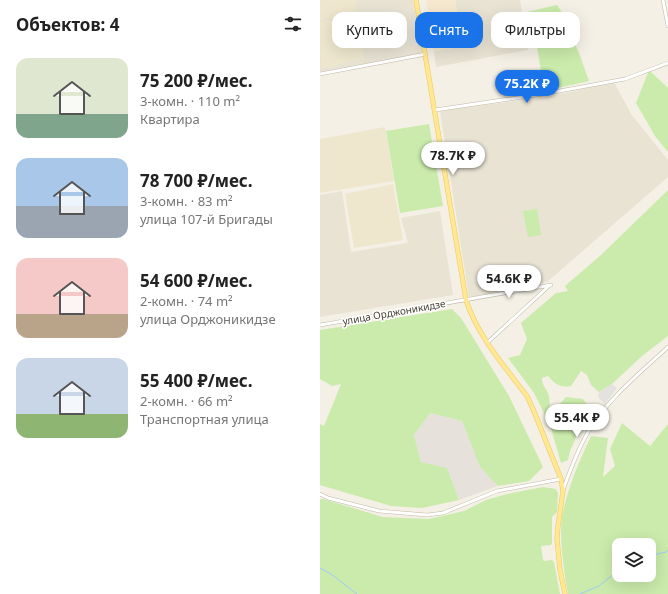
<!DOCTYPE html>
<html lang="ru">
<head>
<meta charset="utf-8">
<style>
	body { margin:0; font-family:"Noto Sans",sans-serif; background:#f2f2f2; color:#222; height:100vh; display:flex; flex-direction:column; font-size:15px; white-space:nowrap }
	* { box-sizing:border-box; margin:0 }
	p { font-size:13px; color:#767676 }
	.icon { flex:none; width:22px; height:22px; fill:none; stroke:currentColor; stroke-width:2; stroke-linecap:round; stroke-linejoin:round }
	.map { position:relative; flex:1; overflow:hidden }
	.drawer { display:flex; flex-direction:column; background:#fff; width:320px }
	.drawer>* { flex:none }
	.guide { position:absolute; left:12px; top:12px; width:276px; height:36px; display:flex; gap:8px }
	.fabs { position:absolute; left:292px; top:538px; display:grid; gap:8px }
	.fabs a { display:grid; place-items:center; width:44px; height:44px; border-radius:8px; background:#fff; box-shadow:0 4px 16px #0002; font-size:20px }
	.price { position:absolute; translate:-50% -34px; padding:0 9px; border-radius:14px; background:#fff; color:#222; font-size:13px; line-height:26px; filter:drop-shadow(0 1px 2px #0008) }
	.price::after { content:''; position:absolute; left:50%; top:24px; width:12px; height:9px; margin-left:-6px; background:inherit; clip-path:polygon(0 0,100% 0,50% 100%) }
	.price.selected { background:#1a73e8; color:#fff }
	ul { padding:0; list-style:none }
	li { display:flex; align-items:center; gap:12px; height:100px; padding:0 16px }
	li span { display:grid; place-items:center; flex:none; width:112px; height:80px; border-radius:12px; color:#555 }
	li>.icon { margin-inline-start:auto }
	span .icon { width:48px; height:48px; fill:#fffc; stroke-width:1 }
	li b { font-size:17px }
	h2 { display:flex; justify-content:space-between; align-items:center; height:48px; padding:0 16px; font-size:17px }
	.chip { padding:0 14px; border-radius:12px; background:#fff; box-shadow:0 4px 16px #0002; font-size:14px; line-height:36px }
	.chip.selected { background:#1a73e8; color:#fff }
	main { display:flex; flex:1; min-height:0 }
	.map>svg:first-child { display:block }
	.residential { fill:#e8e3d3 }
	.commercial { fill:#f7e9cf }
	.industrial { fill:#e6e1da }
	.education { fill:#eee7ce }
	.green { fill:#caebab; fill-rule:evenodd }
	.parking { fill:#e4e2de }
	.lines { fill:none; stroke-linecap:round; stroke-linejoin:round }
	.stream { stroke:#9ecbf5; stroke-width:1 }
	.minor-casing { stroke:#c0b9a7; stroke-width:4 }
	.major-casing { stroke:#ebca5c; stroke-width:5 }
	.minor { stroke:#fff; stroke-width:3 }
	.major { stroke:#ffe793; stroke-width:4 }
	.labels { text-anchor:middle; stroke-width:3; stroke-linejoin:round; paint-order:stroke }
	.street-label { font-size:10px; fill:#474134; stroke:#fff }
</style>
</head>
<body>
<main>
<section class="drawer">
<h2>Объектов: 4<svg class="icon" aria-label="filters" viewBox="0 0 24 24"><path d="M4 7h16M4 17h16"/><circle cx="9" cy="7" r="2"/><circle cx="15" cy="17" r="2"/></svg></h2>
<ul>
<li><span style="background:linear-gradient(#dfe7d0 70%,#7fa58c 0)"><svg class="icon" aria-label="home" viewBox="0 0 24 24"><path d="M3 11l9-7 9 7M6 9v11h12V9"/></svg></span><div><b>75 200 ₽/мес.</b><p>3-комн. · 110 m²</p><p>Квартира</p></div></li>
<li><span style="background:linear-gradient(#a9c7e8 60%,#9aa5b1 0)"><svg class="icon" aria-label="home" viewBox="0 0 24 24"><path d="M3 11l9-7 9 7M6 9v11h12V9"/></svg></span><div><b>78 700 ₽/мес.</b><p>3-комн. · 83 m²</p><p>улица 107-й Бригады</p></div></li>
<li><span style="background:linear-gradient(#f6c9c9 70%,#b9a48a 0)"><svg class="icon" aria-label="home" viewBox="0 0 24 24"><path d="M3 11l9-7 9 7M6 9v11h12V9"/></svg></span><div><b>54 600 ₽/мес.</b><p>2-комн. · 74 m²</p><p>улица Орджоникидзе</p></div></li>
<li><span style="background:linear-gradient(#c9d6e8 70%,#8fb573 0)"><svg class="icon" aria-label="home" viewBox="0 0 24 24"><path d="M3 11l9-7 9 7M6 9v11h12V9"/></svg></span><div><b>55 400 ₽/мес.</b><p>2-комн. · 66 m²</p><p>Транспортная улица</p></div></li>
</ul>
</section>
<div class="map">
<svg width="348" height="594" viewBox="0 0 348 594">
	<rect width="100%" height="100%" fill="#f4f0e5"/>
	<path class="residential" d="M 0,0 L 93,0 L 102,53 L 0,72 Z
		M 135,0 L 200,0 L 208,50 L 116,67 L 114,51 L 143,46 Z
		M 294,82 L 311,114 L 348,160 L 348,177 L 227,282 L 149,298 L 120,111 L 227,97 Z
		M 22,191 L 31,252 L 88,243 L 81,218 L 120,211 L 133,295 L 0,317 L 0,195 Z"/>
	<path class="commercial" d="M 106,0 L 135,0 L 143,46 L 114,51 Z"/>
	<path class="industrial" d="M 110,413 L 142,421 L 160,467 L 178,486 L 139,500 L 127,468 L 101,462 L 94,435 Z"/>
	<path class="education" d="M 0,0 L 35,0 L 37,13 L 0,20 Z
		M 37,15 L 44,59 L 1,68 L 0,22 Z
		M 65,127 L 74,181 L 0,193 L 0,139 Z
		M 73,184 L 83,240 L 34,248 L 25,194 Z"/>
	<path class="green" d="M 237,5 L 241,11 L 259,53 L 269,81 L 224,91 L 218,52 L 207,12 Z
		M 329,70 L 348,88 L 348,152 L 335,136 L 316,103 Z
		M 109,124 L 123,206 L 80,213 L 66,131 Z
		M 348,190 L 348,336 L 322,356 L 292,384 L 279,392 L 271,385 L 267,375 L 261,371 L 251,386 C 240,388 235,384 228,376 L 222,378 C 221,385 228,390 229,397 C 230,402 229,405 231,410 L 238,411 L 239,405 L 246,397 L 263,399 L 267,405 L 261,415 L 265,422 L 257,431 L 255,440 L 250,451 L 248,460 L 241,463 L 230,425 L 214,393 L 188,358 L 200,355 L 207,339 L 201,323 L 236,293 L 248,291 L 245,286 L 281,255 Z
		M 217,209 L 221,235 L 208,237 L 203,211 Z
		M 132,309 L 141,318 L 189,396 L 223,467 L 209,481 L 178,486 L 160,467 L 142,421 L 110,413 L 94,435 L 101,462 L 127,468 L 139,500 L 102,508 L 71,506 L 0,485 L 0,424 L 4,426 L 21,384 L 12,386 L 0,379 L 0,330 Z
		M 302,423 L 330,446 L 348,424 L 348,594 L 248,594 C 244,573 239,538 242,517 C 247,489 259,462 271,436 L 288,438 L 283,477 L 295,466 L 290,449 ZM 299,545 L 329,545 L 329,575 L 299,575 Z
		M 223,487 L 236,489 L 238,493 L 237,512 L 232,517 L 232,543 L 231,545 L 221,546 L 223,560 L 224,561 L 232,560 L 234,562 L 240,594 L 0,594 L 0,499 L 3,499 L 63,517 L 109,519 L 144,511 L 166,500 L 187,494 Z"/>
	<path class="parking" d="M 292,384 L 297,388 L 285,404 L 278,397 L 279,392 Z"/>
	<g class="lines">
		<path class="stream" d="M 329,556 L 346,552 L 348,550
			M 0,568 L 11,574 L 37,594
			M 260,594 L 279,586 L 299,570"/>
		<defs>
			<path id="minor" d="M 343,0 L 348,26
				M 0,74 L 106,54
				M 115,110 L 223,94 L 305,79 L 348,63
				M 0,325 L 231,285
				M 168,342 L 230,285
				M 243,490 C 250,471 257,451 267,434 C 285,401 321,372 348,347
				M 0,494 L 8,498 L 59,511 L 107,515 L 123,513 L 177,491 L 241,479"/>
			<path id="major" d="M 96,0 L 146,300 C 157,335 185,367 207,396 L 213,409 L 241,479 L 243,491 L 238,526 L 237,539 L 240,570 L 245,594"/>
		</defs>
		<use href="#minor" class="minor-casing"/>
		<use href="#major" class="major-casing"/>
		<use href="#minor" class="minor"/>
		<use href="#major" class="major"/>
	</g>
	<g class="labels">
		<g class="street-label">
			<text transform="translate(74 312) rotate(-10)" y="4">улица Орджоникидзе</text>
		</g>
	</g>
</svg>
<div class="fabs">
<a><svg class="icon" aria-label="layers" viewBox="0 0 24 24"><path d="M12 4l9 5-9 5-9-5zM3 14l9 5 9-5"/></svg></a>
</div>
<b class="price selected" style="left:207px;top:104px">75.2K ₽</b>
<b class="price" style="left:133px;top:176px">78.7K ₽</b>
<b class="price" style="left:189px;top:299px">54.6K ₽</b>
<b class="price" style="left:257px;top:438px">55.4K ₽</b>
<div class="guide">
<a class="chip">Купить</a>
<a class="chip selected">Снять</a>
<a class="chip">Фильтры</a>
</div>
</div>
</main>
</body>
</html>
